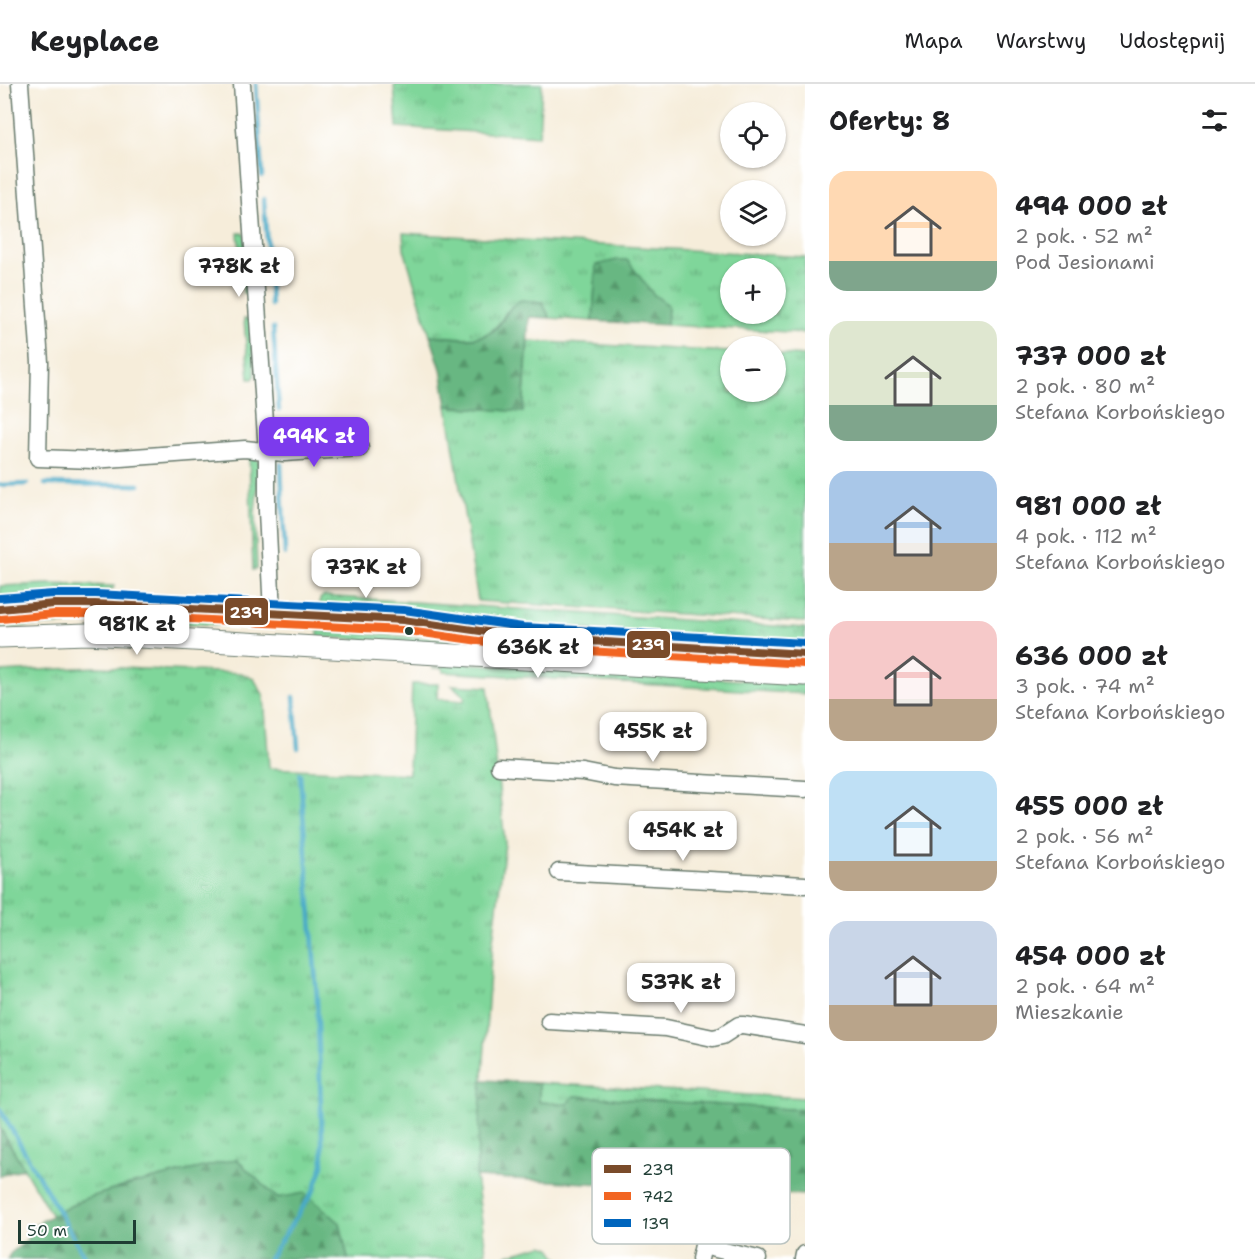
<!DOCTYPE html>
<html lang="pl">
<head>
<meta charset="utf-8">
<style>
	body { margin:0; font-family:"Shantell Sans",sans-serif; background:#f6f6f6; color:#202124; height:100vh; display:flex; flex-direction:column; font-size:22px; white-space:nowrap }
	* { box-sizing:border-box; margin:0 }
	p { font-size:20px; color:#757577 }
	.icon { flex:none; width:33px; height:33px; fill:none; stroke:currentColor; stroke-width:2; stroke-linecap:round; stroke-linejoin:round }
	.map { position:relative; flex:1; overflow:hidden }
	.drawer { display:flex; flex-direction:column; background:#fff; width:450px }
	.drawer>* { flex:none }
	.fabs { position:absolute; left:720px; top:18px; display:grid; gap:12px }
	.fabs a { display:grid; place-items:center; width:66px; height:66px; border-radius:50%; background:#fff; box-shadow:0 2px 4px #0004; font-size:30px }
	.scale { position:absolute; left:18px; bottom:15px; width:118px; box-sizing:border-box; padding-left:6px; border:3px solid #1f3d34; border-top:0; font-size:16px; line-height:21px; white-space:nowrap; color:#1f3d34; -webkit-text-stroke:4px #fff; paint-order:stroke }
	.price { position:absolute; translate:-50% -51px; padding:0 14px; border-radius:12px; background:#fff; color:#222; font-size:20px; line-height:39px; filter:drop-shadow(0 2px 3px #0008) }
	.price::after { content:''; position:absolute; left:50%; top:36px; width:18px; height:14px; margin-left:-9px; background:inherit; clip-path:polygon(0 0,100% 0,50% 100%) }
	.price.active { background:#7c3aed; color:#fff }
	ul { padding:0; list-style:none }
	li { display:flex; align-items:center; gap:18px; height:150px; padding:0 24px }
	li span { display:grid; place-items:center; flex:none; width:168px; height:120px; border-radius:18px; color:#555 }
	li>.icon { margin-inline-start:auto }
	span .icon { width:72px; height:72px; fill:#fffc; stroke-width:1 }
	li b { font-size:26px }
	h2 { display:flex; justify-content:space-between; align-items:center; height:72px; padding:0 24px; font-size:26px }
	header { display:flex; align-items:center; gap:36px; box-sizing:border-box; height:84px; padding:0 30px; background:#fff; border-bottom:2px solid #e0e0e0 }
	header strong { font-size:28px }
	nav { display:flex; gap:33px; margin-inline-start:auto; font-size:21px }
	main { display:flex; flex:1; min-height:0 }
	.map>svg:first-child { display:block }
	.grass { fill:url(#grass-tufts); stroke:#4f8a67; stroke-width:1.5; fill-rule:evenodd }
	.forest { fill:url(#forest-firs); stroke:#437a5b; stroke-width:1.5 }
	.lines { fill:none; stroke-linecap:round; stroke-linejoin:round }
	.stream { stroke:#49abc8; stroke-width:4.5 }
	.minor-casing { stroke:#6a7b6e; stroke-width:19 }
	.tertiary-casing { stroke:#6a7b6e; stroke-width:23 }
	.minor { stroke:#fff; stroke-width:16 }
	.tertiary { stroke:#fff; stroke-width:21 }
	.bus-1-casing { stroke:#fff; stroke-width:12 }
	.bus-2-casing { stroke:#fff; stroke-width:12 }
	.bus-3-casing { stroke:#fff; stroke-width:12 }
	.bus-1 { stroke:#7a4b2a; stroke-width:8 }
	.bus-2 { stroke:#f26522; stroke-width:8 }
	.bus-3 { stroke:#0065bd; stroke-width:8 }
	.bus-dot { fill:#1f3d34; stroke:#fff; stroke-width:2 }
	.key { fill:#fff; stroke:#bcc5c2; stroke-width:1.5 }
	.key-label { font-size:16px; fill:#1f3d34 }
	.line-badge { stroke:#fff; stroke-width:2 }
	.badge-label { font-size:16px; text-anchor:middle; font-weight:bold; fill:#fff }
</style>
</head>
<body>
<header>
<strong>Keyplace</strong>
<nav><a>Mapa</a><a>Warstwy</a><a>Udostępnij</a></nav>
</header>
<main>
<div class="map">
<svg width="805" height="1175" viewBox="0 0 805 1175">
	<defs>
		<pattern id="grass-tufts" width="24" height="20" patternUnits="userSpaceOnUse" patternTransform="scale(1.5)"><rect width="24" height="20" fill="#7fd69a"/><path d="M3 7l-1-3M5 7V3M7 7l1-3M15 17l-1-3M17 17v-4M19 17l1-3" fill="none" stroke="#67af7e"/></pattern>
		<pattern id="forest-firs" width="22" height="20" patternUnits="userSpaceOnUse" patternTransform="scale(1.5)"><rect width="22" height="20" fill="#67b782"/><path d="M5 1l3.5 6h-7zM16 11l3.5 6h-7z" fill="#54966b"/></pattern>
	</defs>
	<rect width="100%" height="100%" fill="#fff"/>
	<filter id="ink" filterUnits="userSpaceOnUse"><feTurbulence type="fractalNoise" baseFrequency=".0167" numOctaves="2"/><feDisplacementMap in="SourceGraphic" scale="12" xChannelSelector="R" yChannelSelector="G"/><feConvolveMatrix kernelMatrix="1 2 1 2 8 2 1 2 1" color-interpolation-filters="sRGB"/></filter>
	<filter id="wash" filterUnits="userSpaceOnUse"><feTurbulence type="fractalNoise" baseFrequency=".008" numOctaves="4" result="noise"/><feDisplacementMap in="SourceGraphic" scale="24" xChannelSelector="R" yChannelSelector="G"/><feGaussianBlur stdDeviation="1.35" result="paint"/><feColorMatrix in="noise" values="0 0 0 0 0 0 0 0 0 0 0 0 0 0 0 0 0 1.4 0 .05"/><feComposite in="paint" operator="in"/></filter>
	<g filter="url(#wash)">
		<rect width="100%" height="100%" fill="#f6edda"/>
		<path class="grass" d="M 394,0 L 542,0 L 539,52 L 397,43 Z
			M 238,149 L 243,149 L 245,151 L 249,206 L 246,209 L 243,209 Z
			M 403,149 L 805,173 L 805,249 L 667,241 L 668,221 L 653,210 L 646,202 L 596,181 L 593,237 L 550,234 L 542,218 L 506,228 C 488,263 464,253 430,251 L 404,165 ZM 730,184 L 776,184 L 776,230 L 730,230 Z
			M 244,235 L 249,235 L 251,237 L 255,292 L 253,295 L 249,295 Z
			M 528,257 L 730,268 L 730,308 L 776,308 L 776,270 L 805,272 L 805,538 L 478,517 L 447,322 L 523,328 Z
			M 249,371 L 257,375 L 260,380 L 255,429 L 257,485 L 253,486 Z
			M 50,500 L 114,502 L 113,505 C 100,506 82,515 70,508 L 0,513 L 0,502 Z
			M 323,512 L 805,544 L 805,560 L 518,542 L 320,522 L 320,515 Z
			M 81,528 L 226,535 L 226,541 L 120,537 L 0,544 L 0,533 Z
			M 318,547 L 805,578 L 805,582 L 318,553 Z
			M 459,579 L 805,600 L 805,610 L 443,588 L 443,584 L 432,584 Z
			M 97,583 L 241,589 L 254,595 L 264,612 L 269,684 L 409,690 L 412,600 L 438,600 L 437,615 L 464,617 L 465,613 L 452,601 L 488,603 L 505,759 L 491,873 L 476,1093 L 486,1168 L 476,1171 L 476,1175 L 348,1175 L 340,1139 L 277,1114 L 236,1075 L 126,1102 L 84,1115 L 52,1132 L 0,1044 L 0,588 Z
			M 539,999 L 805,1014 L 805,1026 L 574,1012 L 567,1020 L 539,1018 Z
			M 543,1161 L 551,1164 L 559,1175 L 504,1175 L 507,1171 Z"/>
		<path class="forest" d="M 617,176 L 627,176 L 653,210 L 668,221 L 667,241 L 593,237 L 596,181 Z
			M 521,216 L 542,218 L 550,234 L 529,233 L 523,328 L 447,322 L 441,285 L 430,251 C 453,253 483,261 499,241 C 507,231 508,222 521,216 Z
			M 482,996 L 539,999 L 539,1018 L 567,1020 L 574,1012 L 805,1026 L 805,1111 L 476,1093 Z
			M 0,1044 L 24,1084 L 0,1092 Z
			M 236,1075 L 277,1114 L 305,1109 L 340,1139 L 348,1175 L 7,1175 L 11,1169 L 26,1157 L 34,1141 L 84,1115 L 126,1102 Z"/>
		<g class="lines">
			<path class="stream" d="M 256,0 L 262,92
				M 264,115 L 271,221
				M 273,244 L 279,326
				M 281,380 L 285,470
				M 45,400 L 139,401
				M 0,401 L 27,400
				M 294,613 L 298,664
				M 0,1025 L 86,1175
				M 269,1175 L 314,1106 L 323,1081 L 317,913 L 300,690"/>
		</g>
	</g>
	<g filter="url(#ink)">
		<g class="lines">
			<defs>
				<path id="minor" d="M 20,0 L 40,278 L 38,374 L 93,376 L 245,365 L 284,369 L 360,364
					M 242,0 L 267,368 L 267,427 L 272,529
					M 499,683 L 583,688 L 614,694 L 805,705
					M 559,788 L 805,801
					M 549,937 L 666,944 L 713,954 L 722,952 L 739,941 L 743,941 L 805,951
					M 703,1162 L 758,1175
					M 700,1175 L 712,1120
					M 804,1175 L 805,1170"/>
				<path id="tertiary" d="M 0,525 L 54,520 L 95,520 L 238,527 L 403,536 L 522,553 L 805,570
					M 0,553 L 87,550 L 805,591"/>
			</defs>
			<use href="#minor" class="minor-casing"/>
			<use href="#tertiary" class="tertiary-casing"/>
			<use href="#minor" class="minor"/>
			<use href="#tertiary" class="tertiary"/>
			<defs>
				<path id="bus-1" d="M 0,525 L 54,520 L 95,520 L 403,536 L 522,553 L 805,570"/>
				<path id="bus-2" d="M 1,535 L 54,530 L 95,530 L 402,546 L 521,563 L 804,580"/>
				<path id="bus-3" d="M 0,514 L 53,510 L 96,510 L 404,526 L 523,543 L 805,559"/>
			</defs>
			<use href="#bus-1" class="bus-1-casing"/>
			<use href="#bus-2" class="bus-2-casing"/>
			<use href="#bus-3" class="bus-3-casing"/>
			<use href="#bus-1" class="bus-1"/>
			<use href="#bus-2" class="bus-2"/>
			<use href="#bus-3" class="bus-3"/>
		</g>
	</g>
	<circle class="bus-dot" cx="409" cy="547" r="5"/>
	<rect x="592" y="1064" width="198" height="96" rx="9" class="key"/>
	<rect x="604" y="1081" width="27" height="8" fill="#7a4b2a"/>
	<rect x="604" y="1108" width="27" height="8" fill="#f26522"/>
	<rect x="604" y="1135" width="27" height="8" fill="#0065bd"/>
	<g class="key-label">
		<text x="642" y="1091">239</text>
		<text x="642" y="1118">742</text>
		<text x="642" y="1145">139</text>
	</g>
	<g class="line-badge">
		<rect x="224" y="513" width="45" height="29" rx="6" fill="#7a4b2a"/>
		<rect x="626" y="546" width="45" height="29" rx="6" fill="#7a4b2a"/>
	</g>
	<g class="badge-label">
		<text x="246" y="534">239</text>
		<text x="648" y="566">239</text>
	</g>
</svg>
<div class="fabs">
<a><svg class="icon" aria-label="locate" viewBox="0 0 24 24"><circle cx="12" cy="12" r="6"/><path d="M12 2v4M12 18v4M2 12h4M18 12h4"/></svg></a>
<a><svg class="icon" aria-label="layers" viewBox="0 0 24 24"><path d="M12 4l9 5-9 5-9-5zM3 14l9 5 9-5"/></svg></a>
<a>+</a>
<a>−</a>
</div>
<div class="scale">50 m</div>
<b class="price" style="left:239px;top:214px">778K zł</b>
<b class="price active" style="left:314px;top:384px">494K zł</b>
<b class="price" style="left:366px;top:515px">737K zł</b>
<b class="price" style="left:137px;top:572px">981K zł</b>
<b class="price" style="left:538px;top:595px">636K zł</b>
<b class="price" style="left:653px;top:679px">455K zł</b>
<b class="price" style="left:683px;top:778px">454K zł</b>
<b class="price" style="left:681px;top:930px">537K zł</b>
</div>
<section class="drawer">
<h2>Oferty: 8<svg class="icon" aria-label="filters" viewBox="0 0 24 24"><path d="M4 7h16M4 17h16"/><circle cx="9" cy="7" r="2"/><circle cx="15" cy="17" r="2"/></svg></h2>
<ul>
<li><span style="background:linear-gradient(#ffd9b3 75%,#7fa58c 0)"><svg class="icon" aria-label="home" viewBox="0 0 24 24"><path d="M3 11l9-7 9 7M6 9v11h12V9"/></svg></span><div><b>494 000 zł</b><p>2 pok. · 52 m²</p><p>Pod Jesionami</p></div></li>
<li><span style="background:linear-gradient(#dfe7d0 70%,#7fa58c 0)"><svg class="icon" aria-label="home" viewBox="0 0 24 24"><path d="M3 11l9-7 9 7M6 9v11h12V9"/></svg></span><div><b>737 000 zł</b><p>2 pok. · 80 m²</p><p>Stefana Korbońskiego</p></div></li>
<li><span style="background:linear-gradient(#a9c7e8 60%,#b9a48a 0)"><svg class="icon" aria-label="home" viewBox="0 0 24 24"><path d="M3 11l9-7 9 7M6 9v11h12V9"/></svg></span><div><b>981 000 zł</b><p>4 pok. · 112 m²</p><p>Stefana Korbońskiego</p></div></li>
<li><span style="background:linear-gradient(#f6c9c9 65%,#b9a48a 0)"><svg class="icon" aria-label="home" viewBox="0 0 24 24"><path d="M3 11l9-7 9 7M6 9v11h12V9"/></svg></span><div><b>636 000 zł</b><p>3 pok. · 74 m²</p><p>Stefana Korbońskiego</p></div></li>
<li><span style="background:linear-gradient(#bfe0f5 75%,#b9a48a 0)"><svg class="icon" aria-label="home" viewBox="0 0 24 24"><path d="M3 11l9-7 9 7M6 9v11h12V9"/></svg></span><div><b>455 000 zł</b><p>2 pok. · 56 m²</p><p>Stefana Korbońskiego</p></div></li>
<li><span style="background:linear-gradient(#c9d6e8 70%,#b9a48a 0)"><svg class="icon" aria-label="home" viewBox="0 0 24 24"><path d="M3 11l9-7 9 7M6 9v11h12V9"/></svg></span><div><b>454 000 zł</b><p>2 pok. · 64 m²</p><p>Mieszkanie</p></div></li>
</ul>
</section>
</main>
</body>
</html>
